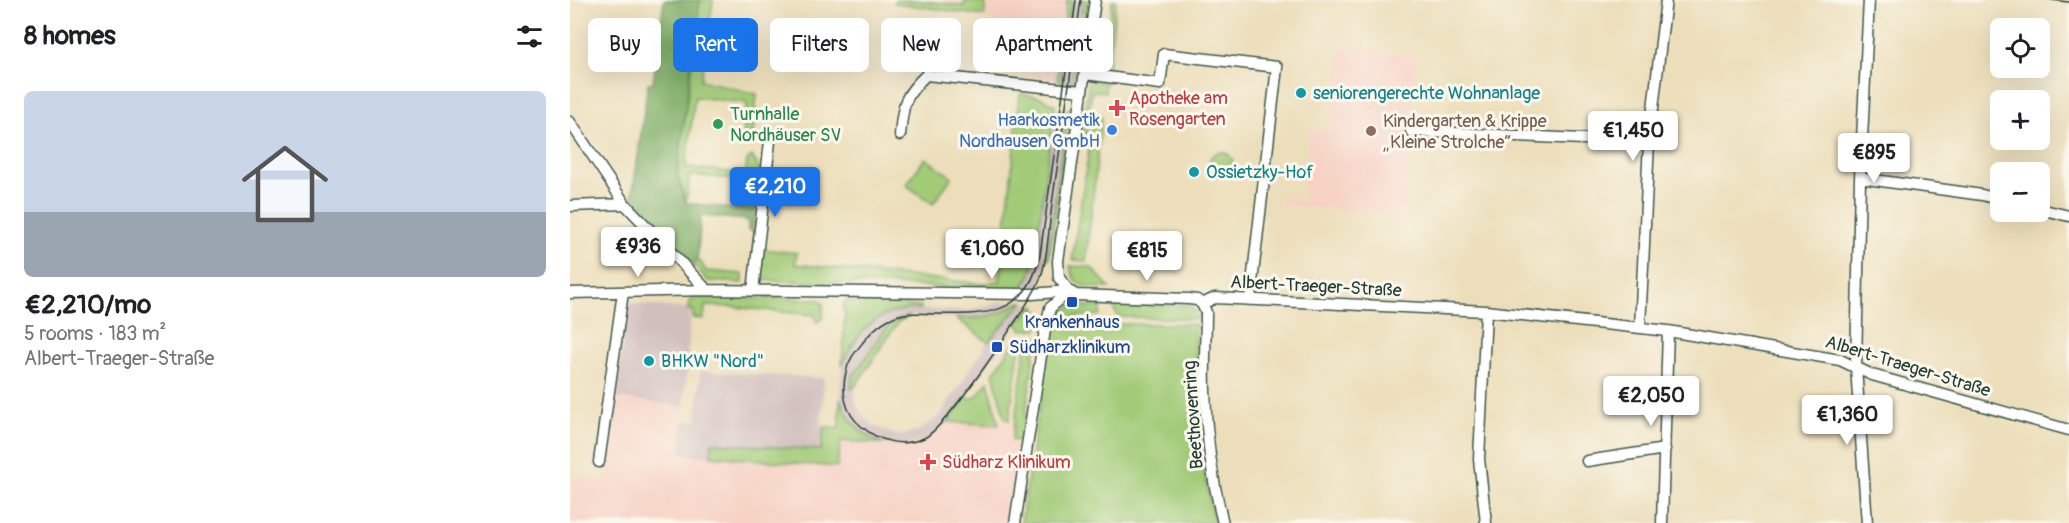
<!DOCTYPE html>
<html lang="en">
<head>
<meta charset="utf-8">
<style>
	body { margin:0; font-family:Pangolin,sans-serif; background:#f6f6f6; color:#202124; height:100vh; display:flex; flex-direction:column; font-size:22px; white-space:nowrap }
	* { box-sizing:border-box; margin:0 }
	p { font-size:20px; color:#757577 }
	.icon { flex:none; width:33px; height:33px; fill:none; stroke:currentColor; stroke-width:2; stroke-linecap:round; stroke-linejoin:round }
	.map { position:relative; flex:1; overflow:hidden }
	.side { display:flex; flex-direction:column; background:#fff; width:570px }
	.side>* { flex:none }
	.hud { position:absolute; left:18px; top:18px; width:570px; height:54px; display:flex; gap:12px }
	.controls { position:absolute; left:1420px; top:18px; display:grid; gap:12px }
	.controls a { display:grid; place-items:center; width:60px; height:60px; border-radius:9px; background:#fff; box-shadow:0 6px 24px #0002; font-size:30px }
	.price { position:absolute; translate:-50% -51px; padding:0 14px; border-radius:6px; background:#fff; color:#222; font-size:20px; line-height:39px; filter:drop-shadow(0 2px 3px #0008) }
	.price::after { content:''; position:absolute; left:50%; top:36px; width:18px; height:14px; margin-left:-9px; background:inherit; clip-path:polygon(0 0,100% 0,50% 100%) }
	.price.on { background:#1a73e8; color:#fff }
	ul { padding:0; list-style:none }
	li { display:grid; align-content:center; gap:12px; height:318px; padding:0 24px }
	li+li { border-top:2px solid #e0e0e0 }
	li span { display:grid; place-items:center; height:186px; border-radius:9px; color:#555 }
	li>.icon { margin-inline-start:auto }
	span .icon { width:108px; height:108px; fill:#fffc; stroke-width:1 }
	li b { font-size:26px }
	h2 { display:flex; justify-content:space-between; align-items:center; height:72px; padding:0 24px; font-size:26px }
	.chip { padding:0 21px; border-radius:9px; background:#fff; box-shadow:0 6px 24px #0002; font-size:21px; line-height:54px }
	.chip.on { background:#1a73e8; color:#fff }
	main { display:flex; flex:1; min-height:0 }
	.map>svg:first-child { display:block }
	.built { fill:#f6d2c4 }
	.industrial { fill:#d1bfbe }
	.green { fill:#a1cb77; stroke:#608456; stroke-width:1.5 }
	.forest { fill:#80af68; stroke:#50764e; stroke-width:1.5 }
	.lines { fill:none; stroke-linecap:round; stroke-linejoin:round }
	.minor-casing { stroke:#3e5548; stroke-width:13 }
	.minor { stroke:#fff; stroke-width:10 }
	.tram { stroke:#1f3d34; stroke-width:1.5 }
	.culture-dot { fill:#0f9aa8; stroke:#fbf7ec; stroke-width:2 }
	.health-dot { fill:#e0444e; stroke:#fbf7ec; stroke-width:2 }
	.leisure-dot { fill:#2e9e5b; stroke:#fbf7ec; stroke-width:2 }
	.shop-dot { fill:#3f7fe0; stroke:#fbf7ec; stroke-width:2 }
	.education-dot { fill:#8d6e63; stroke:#fbf7ec; stroke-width:2 }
	.transit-dot { fill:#1a4fb4; stroke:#fbf7ec; stroke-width:2 }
	.labels { text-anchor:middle; stroke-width:6; stroke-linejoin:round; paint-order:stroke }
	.culture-label { font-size:18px; fill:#0d838f; stroke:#fbf7ec; text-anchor:start }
	.health-label { font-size:18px; fill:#be3a42; stroke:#fbf7ec; text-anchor:start }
	.leisure-label { font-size:18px; fill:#27864d; stroke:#fbf7ec; text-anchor:start }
	.shop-label { font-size:18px; fill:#366cbe; stroke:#fbf7ec; text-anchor:end }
	.education-label { font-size:18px; fill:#785e54; stroke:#fbf7ec; text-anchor:start }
	.street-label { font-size:18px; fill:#1f3d34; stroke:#fbf7ec }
	.transit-label { font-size:18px; fill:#164399; stroke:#fbf7ec }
</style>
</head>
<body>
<main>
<section class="side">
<h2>8 homes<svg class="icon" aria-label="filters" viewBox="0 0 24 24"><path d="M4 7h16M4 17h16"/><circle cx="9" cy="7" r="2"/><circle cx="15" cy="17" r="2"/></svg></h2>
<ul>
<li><span style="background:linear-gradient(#c9d6e8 65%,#9aa5b1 0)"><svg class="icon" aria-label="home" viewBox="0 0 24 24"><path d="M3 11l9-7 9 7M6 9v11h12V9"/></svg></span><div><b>€2,210/mo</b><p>5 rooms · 183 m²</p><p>Albert-Traeger-Straße</p></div></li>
</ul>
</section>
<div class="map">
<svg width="1499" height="523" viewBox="0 0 1499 523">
	<rect width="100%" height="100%" fill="#fbf7ec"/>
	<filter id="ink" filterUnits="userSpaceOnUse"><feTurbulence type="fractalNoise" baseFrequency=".0167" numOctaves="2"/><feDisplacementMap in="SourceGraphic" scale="12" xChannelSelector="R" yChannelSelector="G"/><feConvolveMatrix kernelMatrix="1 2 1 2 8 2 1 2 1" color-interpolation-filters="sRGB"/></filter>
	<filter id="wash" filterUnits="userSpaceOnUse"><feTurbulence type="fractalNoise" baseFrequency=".008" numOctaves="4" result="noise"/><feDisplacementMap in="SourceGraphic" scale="24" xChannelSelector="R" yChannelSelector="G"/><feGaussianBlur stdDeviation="1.35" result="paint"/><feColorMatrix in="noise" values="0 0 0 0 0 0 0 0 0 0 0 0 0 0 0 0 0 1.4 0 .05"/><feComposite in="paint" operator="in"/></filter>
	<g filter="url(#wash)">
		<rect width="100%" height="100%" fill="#ecdeba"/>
		<path class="built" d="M 346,0 L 498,0 L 487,79 L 421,71 L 426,19 L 414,16 L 416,3 L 394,6 Z
			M 771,48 L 847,55 L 834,214 L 711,205 L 711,196 L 732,199 L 736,164 L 739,164 L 741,154 L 737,153 L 740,130 L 760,132 Z
			M 46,398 L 114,406 L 111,454 L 266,467 L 271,441 L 325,445 L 348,443 L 359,439 L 378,422 L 453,426 L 439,523 L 0,523 L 0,476 L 35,481 Z"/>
		<path class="industrial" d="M 502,0 L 513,0 L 501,84 L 491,83 Z
			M 484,108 L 497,109 L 477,259 L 473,277 L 468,287 L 451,290 L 460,276 L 464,263 Z
			M 428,302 L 449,302 L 428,315 L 407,319 L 340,316 L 327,320 L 282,389 L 284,388 L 286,403 L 292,414 L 302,425 L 323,434 L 334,435 L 350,430 L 370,415 L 418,342 L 453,302 L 463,306 L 443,328 L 378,422 L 359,439 L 338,445 L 314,444 L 300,439 L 277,417 L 270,398 L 272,366 L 279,350 L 293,331 L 310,317 L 325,311 L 336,309 L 398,310 Z
			M 57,303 L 121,309 L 114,406 L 46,398 Z
			M 130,371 L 254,378 L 251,427 L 254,427 L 251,450 L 142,443 L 141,456 L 111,454 L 113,421 L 127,421 Z"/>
		<path class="green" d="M 130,0 L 143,0 L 131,80 L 187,94 L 183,133 L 180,133 L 179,145 L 172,144 L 177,103 L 125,97 L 116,167 L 169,173 L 164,179 L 120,175 L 116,203 L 107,175 Z
			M 325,0 L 346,0 L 394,6 L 395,0 L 416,3 L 414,16 L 324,3 Z
			M 497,0 L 502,0 L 490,83 L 487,79 Z
			M 513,0 L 518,0 L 506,82 L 501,84 Z
			M 542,0 L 546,0 L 538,70 L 521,68 L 522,58 L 535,60 Z
			M 519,80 L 536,82 L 535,92 L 522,91 L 516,140 L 512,124 Z
			M 450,94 L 470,97 L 485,105 L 464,263 L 460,276 L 451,290 L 188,280 L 192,249 L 227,253 L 225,264 L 413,284 L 430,281 Z
			M 497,109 L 502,109 L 479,259 L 477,259 Z
			M 524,117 L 532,117 L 516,261 L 502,260 Z
			M639 164a12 12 0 1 1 24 0a12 12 0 1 1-24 0Z
			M 182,156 L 191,171 L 186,211 L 171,209 L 177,160 Z
			M 355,158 L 382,177 L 363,204 L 336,185 Z
			M 127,261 L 131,262 L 136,271 L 173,274 L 173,283 L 138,281 L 123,264 Z
			M 500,266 L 521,267 L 540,288 C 520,288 503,290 500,266 Z
			M 124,297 L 246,299 L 253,301 L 253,318 L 246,323 L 245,315 L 163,307 L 135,306 L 134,319 L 123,318 L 123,310 L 117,309 L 121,300 Z
			M 274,301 L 334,304 L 338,306 L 351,306 L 351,309 C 308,309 289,327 272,366 L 275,311 L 273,310 Z
			M 449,302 L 453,302 L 418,342 L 386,318 C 412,319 427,317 449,302 Z
			M 464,305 L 469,315 L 468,329 L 452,330 L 446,323 Z
			M 543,305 L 621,305 L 629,319 L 549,317 L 545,312 Z
			M 531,306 L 530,315 L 495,317 L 480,325 C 493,301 508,306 531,306 Z
			M 340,316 L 328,322 L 284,388 L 281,389 L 282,378 L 316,328 L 327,320 Z
			M 497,324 L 626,324 C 626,391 628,457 645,523 L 451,523 L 481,330 Z
			M 467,336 L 452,441 L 442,440 L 457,338 Z
			M 447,338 L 451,338 L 439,420 L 435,419 L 423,374 Z
			M 418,381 L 429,425 L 378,422 L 396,397 L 401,399 L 407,396 Z
			M 270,398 C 280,423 289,434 314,444 L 271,441 L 267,467 L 141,456 L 142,443 L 251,450 L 254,427 L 269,428 Z"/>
		<path class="forest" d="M 94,0 L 130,0 L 107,175 L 116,203 L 186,211 L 183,231 L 178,230 L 178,220 L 131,216 L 127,261 L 123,264 L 62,198 L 78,83 L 83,83 Z"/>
	</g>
	<g filter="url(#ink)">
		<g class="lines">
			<defs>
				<path id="minor" d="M 515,74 L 590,84 L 594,54 L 707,67 L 680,300
					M 0,122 L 55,204 L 137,290
					M 841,131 L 1079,142
					M 330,135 C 333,105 333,97 356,75 L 512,91
					M 1290,178 L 1412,195 L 1431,200
					M 0,206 L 55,204
					M 1470,209 L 1499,216
					M 183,291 L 200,141
					M 499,291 L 489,278 L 488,261 L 525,0
					M 0,293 L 137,290 L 462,294 L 499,291 L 506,295 L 619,299 L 627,300 L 632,304
					M 632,304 L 645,298 L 916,311 L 1098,331 L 1270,360 L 1302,375 L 1499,430
					M 632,304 L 636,312 C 636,338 634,364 635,390 C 636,435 642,480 653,523
					M 1070,327 L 1079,142 L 1096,0
					M 1017,461 L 1095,449
					M 29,462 L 53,292
					M 445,523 L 475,330 L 480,308 L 499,291
					M 916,523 L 909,459 L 916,311
					M 1092,523 L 1098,331
					M 1297,523 L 1286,367 L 1290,178 L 1299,0"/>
			</defs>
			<use href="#minor" class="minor-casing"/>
			<use href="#minor" class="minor"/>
			<path class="tram" d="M 506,0 L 470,255 C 457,316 417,315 366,314 C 355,314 344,312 334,314 C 317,317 304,328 294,341 C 286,351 278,360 276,372 C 271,392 275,413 291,426 C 308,441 332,448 354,438 C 376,428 457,308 469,282 C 478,261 479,221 483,197 C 492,132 501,66 511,0
				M 1481,0 L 1499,2"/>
		</g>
	</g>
	<g class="culture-dot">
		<circle cx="731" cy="93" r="6"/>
		<circle cx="624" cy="172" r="6"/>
		<circle cx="79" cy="361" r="6"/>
	</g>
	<g class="health-dot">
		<path d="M544 99h6v6h6v6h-6v6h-6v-6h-6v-6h6z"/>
		<path d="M355 453h6v6h6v6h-6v6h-6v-6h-6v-6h6z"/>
	</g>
	<circle class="leisure-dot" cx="148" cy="124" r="6"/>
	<circle class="shop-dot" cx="542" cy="130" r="6"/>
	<circle class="education-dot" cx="801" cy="131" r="6"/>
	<g class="transit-dot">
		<rect x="496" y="296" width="12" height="12" rx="3"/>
		<rect x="421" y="341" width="12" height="12" rx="3"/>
	</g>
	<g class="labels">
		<g class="culture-label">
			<text x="743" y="99">seniorengerechte Wohnanlage</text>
			<text x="636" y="178">Ossietzky-Hof</text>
			<text x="91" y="367">BHKW "Nord"</text>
		</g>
		<g class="health-label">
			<text x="559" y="104">Apotheke am<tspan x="559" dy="21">Rosengarten</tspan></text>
			<text x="372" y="468">Südharz Klinikum</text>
		</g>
		<g class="leisure-label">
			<text x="160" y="120">Turnhalle<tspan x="160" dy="21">Nordhäuser SV</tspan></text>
		</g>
		<g class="shop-label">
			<text x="530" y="126">Haarkosmetik<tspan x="530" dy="21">Nordhausen GmbH</tspan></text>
		</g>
		<g class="education-label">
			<text x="813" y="127">Kindergarten &amp; Krippe<tspan x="813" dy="21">„Kleine Strolche“</tspan></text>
		</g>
		<g class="street-label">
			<text transform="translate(746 286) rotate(3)" y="6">Albert-Traeger-Straße</text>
			<text transform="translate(1338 366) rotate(17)" y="6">Albert-Traeger-Straße</text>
			<text transform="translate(623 415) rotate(-94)" y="6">Beethovenring</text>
		</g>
		<g class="transit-label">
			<text x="502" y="328">Krankenhaus</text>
			<text x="439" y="353" text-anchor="start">Südharzklinikum</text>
		</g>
	</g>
</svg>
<div class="controls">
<a><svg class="icon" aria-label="locate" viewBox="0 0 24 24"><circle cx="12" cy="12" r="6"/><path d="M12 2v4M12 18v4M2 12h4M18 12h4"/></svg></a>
<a>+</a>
<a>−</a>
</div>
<b class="price" style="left:1063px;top:162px">€1,450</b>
<b class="price" style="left:1304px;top:184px">€895</b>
<b class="price on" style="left:205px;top:218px">€2,210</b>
<b class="price" style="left:68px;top:278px">€936</b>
<b class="price" style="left:422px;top:280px">€1,060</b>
<b class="price" style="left:577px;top:282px">€815</b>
<b class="price" style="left:1081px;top:427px">€2,050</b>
<b class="price" style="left:1277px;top:446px">€1,360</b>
<div class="hud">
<a class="chip">Buy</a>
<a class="chip on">Rent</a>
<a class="chip">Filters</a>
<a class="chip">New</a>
<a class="chip">Apartment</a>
</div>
</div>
</main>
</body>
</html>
